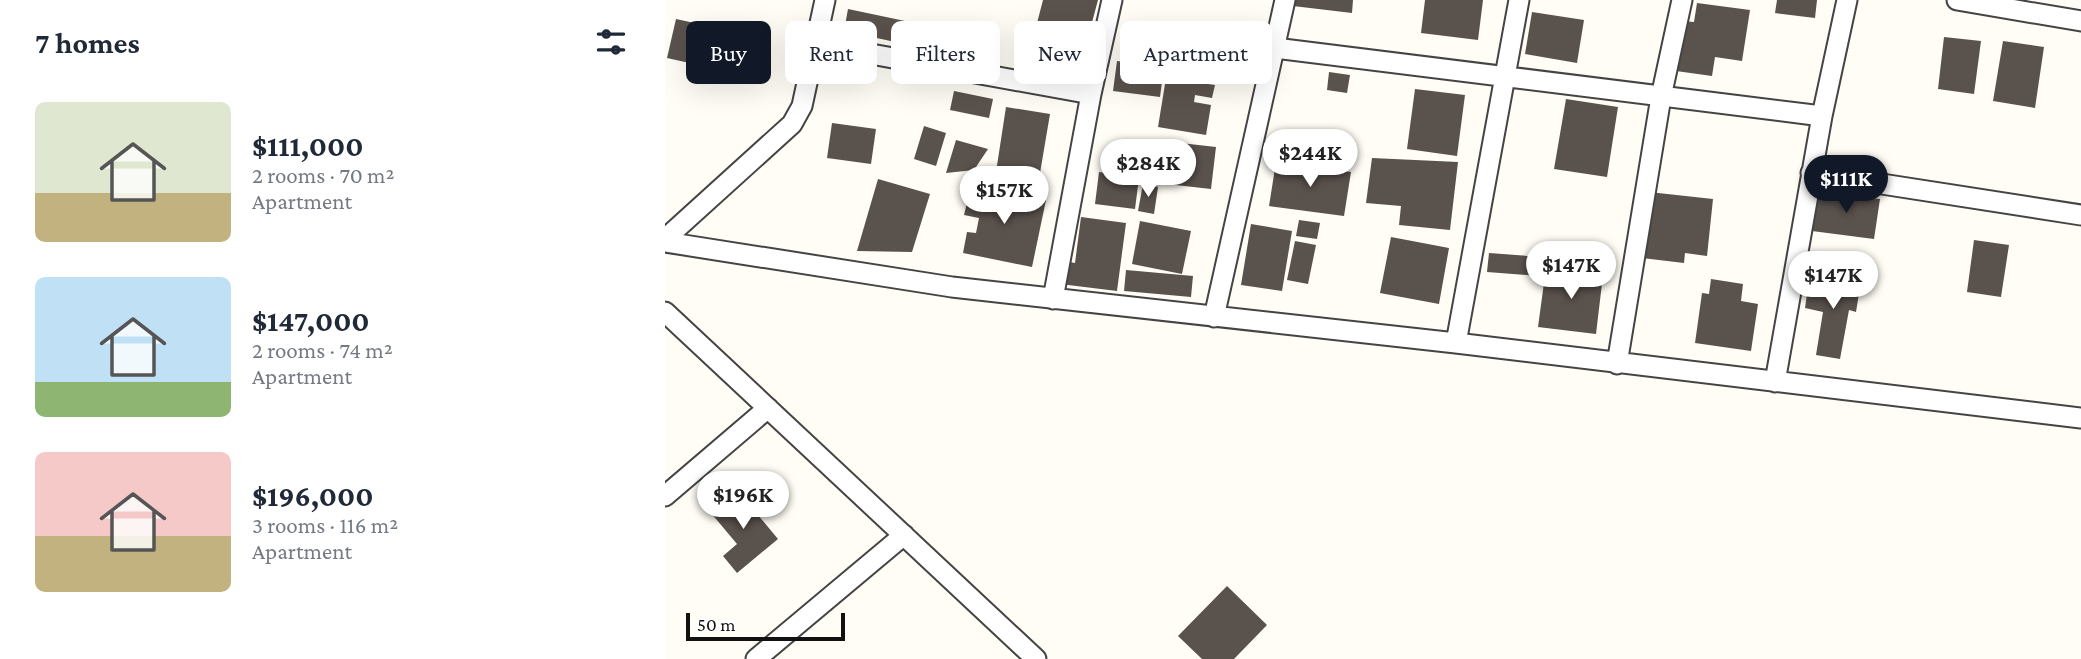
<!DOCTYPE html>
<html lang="en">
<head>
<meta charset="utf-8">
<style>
	body { margin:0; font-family:"Crimson Pro",serif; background:#f2f2f3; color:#1f2937; height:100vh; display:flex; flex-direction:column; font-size:26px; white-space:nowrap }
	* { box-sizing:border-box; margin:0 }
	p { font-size:23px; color:#747a83 }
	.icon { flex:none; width:38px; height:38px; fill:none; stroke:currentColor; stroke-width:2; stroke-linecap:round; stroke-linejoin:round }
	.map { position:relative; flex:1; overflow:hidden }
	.sheet { display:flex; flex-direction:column; background:#fff; width:665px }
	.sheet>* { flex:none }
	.hud { position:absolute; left:21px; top:21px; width:665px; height:63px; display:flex; gap:14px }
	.scale { position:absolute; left:21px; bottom:18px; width:159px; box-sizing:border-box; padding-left:7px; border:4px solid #111; border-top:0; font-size:19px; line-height:24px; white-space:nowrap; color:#111; -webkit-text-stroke:5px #fff; paint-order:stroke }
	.price { position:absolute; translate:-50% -60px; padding:0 16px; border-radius:24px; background:#fff; color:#222; font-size:23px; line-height:46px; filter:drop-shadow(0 2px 4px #0008) }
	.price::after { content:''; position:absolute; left:50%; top:42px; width:21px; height:16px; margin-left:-10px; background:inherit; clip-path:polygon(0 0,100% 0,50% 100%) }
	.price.on { background:#111827; color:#fff }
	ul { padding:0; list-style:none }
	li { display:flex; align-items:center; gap:21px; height:175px; padding:0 35px }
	li span { display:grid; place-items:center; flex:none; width:196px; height:140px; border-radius:10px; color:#555 }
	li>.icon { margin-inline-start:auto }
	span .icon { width:84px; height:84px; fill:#fffc; stroke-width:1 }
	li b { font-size:30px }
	h2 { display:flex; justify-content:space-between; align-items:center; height:84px; padding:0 35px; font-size:30px }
	.chip { padding:0 24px; border-radius:10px; background:#fff; box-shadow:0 7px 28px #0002; font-size:24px; line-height:63px }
	.chip.on { background:#111827; color:#fff }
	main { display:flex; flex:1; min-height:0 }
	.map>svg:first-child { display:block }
	.building { fill:#5a524d }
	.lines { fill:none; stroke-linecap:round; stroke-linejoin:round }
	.minor-casing { stroke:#444; stroke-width:23 }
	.minor { stroke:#fff; stroke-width:19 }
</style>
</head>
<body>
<main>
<section class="sheet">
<h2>7 homes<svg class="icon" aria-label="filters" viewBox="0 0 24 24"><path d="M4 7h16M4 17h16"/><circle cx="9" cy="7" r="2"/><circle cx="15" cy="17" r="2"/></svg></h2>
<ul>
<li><span style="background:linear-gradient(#dfe7d0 65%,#c2b280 0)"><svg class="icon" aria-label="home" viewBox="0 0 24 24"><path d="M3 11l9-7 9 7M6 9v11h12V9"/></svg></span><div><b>$111,000</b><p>2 rooms · 70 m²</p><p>Apartment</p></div></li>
<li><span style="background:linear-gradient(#bfe0f5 75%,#8fb573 0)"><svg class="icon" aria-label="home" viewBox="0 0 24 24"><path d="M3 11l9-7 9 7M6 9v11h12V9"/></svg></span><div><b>$147,000</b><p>2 rooms · 74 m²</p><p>Apartment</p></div></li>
<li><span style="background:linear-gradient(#f6c9c9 60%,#c2b280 0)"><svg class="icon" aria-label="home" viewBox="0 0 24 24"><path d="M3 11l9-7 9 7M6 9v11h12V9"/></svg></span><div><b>$196,000</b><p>3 rooms · 116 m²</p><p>Apartment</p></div></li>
</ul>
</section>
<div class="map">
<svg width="1416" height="659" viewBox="0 0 1416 659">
	<rect width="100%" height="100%" fill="#fffdf5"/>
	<path class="building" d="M 378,0 L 433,0 L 415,67 L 364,54 Z
		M 629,0 L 688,0 L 687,13 L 628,6 Z
		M 760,0 L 818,0 L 813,40 L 756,33 Z
		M 1112,0 L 1152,0 L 1150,18 L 1110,13 Z
		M 1032,3 L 1085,10 L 1077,61 L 1050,57 L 1047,76 L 1011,71 L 1018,21 L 1029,22 Z
		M 183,9 L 240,21 L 235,43 L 179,31 Z
		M 867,12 L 919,20 L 912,63 L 860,54 Z
		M 11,19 L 39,25 L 29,64 L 2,58 Z
		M 477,24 L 534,41 L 510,62 L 469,49 Z
		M 1279,37 L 1316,41 L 1309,94 L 1273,89 Z
		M 1338,41 L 1379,47 L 1370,108 L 1328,101 Z
		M 452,61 L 499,67 L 495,97 L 448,91 Z
		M 664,72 L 685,75 L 682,93 L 662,90 Z
		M 501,78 L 550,85 L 547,98 L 530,95 L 529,102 L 546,105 L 541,135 L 493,127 Z
		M 750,89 L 800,95 L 792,156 L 742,149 Z
		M 289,91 L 328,99 L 324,118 L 285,110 Z
		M 901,99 L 953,107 L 942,177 L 889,169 Z
		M 341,107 L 385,114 L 374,179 L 331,172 Z
		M 167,123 L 211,129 L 206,164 L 162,158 Z
		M 259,126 L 281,133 L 271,166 L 249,159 Z
		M 291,140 L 323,149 L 309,170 L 281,173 Z
		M 489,140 L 551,147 L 546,189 L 484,182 Z
		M 707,158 L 793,162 L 785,230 L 734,225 L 736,206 L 701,203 Z
		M 611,162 L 686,172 L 679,216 L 604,206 Z
		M 434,172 L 474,178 L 470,209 L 430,204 Z
		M 213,179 L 265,194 L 247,252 L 192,251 Z
		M 478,184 L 493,187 L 489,214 L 473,211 Z
		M 306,186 L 381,200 L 367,267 L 298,253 L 302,232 L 311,233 L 314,218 L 299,215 Z
		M 1153,191 L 1215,199 L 1209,239 L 1147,231 Z
		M 984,192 L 1048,199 L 1042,256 L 1020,253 L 1019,263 L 977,258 Z
		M 416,217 L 461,223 L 452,291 L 395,284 L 399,261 L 410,263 Z
		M 634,220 L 655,223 L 652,239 L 631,236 Z
		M 475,221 L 526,231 L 517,274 L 467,264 Z
		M 586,224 L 627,231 L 617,291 L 576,285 Z
		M 726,237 L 784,248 L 774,304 L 715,293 Z
		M 1309,240 L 1344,245 L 1336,297 L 1302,292 Z
		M 630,241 L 651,245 L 643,284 L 622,280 Z
		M 824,253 L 877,257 L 875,276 L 822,272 Z
		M 881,268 L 938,275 L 931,334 L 873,327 Z
		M 461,270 L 528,276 L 526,297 L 459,291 Z
		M 1153,274 L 1196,281 L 1191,312 L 1184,310 L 1175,359 L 1151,355 L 1158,312 L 1140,308 L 1142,294 L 1150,292 Z
		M 1046,279 L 1078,284 L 1076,301 L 1093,304 L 1086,351 L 1030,343 L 1037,293 L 1044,294 Z
		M 73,491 L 113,539 L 72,573 L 58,556 L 72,544 L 46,513 Z
		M 562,586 L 602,625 L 569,659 L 537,659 L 513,636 Z"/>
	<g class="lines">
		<defs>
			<path id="minor" d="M 1292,0 L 1416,21
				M 151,44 L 426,94
				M 610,48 L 1157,116
				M 1146,173 L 1416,215
				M 0,239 L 127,124 L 137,106 L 160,0
				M 0,242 L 287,287 L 791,343 L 1416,418
				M 388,299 L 426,94 L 447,0
				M 0,312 L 371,659
				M 549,317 L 620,0
				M 791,343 L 854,0
				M 952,364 L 996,97 L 1017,0
				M 1110,382 L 1157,116 L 1182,0
				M 0,496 L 103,408
				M 91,659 L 239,535"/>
		</defs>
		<use href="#minor" class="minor-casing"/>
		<use href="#minor" class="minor"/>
	</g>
</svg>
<div class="scale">50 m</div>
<b class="price" style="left:645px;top:189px">$244K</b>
<b class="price" style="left:483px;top:199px">$284K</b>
<b class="price on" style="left:1181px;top:215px">$111K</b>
<b class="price" style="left:339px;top:226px">$157K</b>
<b class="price" style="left:906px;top:301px">$147K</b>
<b class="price" style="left:1168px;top:311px">$147K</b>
<b class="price" style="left:78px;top:531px">$196K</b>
<div class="hud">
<a class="chip on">Buy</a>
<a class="chip">Rent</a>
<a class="chip">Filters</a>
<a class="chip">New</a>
<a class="chip">Apartment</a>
</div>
</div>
</main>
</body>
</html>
